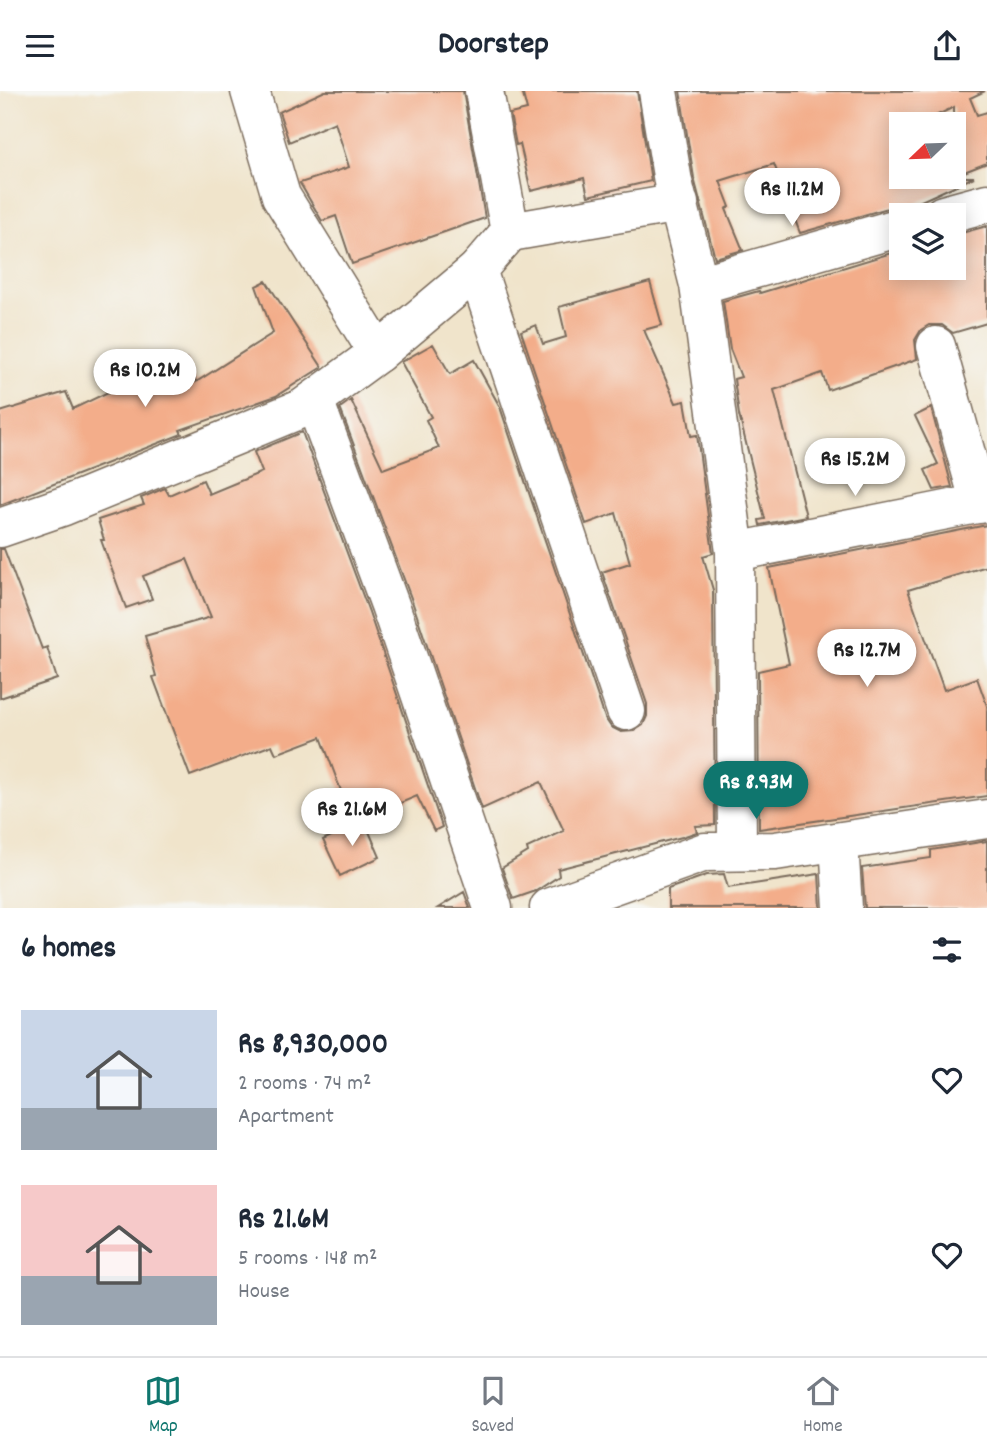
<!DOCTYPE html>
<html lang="en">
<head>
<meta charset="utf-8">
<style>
	body { margin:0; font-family:Dekko,sans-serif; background:#f6f6f7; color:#1f2937; height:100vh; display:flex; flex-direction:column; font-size:26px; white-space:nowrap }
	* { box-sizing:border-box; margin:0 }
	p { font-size:23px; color:#747a83 }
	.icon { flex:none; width:38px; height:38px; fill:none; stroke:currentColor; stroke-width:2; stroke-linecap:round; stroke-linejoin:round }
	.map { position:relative; height:817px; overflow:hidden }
	.side { display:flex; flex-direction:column; background:#fff; flex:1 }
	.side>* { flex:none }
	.needle { width:46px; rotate:247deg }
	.fabs { position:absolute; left:889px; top:21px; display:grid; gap:14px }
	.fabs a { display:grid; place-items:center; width:77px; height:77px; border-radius:0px; background:#fff; box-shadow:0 4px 18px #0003; font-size:35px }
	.price { position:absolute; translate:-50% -60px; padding:0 16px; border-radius:24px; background:#fff; color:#222; font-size:23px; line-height:46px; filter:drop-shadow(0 2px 4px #0008) }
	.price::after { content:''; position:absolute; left:50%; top:42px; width:21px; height:16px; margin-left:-10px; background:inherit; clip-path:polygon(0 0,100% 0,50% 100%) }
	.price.active { background:#0f766e; color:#fff }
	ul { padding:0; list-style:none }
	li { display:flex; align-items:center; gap:21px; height:175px; padding:0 21px }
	li span { display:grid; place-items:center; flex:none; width:196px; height:140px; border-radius:0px; color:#555 }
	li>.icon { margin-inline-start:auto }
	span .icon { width:84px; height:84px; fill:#fffc; stroke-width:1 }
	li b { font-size:30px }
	h2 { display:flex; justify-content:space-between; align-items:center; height:84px; padding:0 21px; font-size:30px }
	header { display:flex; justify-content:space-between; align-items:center; height:91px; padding:0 21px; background:#fff; font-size:32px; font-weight:700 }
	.dock { display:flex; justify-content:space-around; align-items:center; height:98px; border-top:2px solid #e0e1e3; background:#fff; font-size:19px; color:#747a83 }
	.dock a { display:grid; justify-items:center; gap:4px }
	.dock .active { color:#0f766e }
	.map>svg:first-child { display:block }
	.building { fill:#f3ad8a }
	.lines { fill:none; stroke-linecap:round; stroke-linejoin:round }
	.minor-casing { stroke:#7a6b5b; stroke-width:41 }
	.major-casing { stroke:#7a6b5b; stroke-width:41 }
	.minor { stroke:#fff; stroke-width:38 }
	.major { stroke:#fff; stroke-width:38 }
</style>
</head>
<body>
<header><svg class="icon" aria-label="menu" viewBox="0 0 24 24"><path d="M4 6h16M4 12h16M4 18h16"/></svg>Doorstep<svg class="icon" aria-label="share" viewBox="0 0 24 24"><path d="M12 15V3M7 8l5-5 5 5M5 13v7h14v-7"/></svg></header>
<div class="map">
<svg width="987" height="817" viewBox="0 0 987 817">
	<rect width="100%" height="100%" fill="#f6f6f2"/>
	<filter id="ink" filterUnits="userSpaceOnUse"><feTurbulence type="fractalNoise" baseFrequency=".0143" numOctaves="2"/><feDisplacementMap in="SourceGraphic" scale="14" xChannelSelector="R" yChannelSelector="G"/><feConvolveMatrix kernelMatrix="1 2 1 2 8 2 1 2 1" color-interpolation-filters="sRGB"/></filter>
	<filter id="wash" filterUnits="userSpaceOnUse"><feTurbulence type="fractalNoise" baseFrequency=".00686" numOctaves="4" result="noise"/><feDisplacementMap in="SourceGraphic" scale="28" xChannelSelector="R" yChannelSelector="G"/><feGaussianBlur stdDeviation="1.57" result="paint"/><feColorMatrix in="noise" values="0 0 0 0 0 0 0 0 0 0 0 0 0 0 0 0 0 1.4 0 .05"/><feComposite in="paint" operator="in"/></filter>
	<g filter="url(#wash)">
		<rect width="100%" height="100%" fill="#f0e4cb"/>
		<g id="blocks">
			<path class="building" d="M 325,0 L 463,0 L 485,127 L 352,173 L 336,125 L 322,130 L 300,92 L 349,76 L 335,31 L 289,51 L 279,21 Z
				M 522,0 L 637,0 L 651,90 L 588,105 L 584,87 L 531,100 L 520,53 L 516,54 L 510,23 L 527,19 Z
				M 680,0 L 985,0 L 970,7 L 977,24 L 987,21 L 987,72 L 954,85 L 954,16 L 919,33 L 901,33 L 901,86 L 974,86 L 908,116 L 895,115 L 800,142 L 774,73 L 720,90 L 730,116 L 726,118 L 743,159 L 715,167 L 694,87 Z
				M 987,135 L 987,232 L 953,242 L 942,234 L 929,234 L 921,239 L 915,249 L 917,268 L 828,299 L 822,282 L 774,299 L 806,425 L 760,434 L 759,429 L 765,428 L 739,324 L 734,288 L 741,286 L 730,258 L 723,210 L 759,200 L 760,202 L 901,159 L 901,177 L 954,177 L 954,144 Z
				M 266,190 L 322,276 L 276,305 L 180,339 L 182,343 L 0,414 L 0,321 L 66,301 L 73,318 L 152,280 L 187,268 L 196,291 L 273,242 L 256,195 Z
				M 650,191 L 662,234 L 644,239 L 676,312 L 685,310 L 691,345 L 697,344 L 713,462 L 703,465 L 713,499 L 715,734 L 695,735 L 697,741 L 682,746 L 558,778 L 559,785 L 536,800 L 513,808 L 502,777 L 528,761 L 527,757 L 564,740 L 541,691 L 482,718 L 411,507 L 340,317 L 351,309 L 383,378 L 439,357 L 426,329 L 431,326 L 401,271 L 433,253 L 450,283 L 474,269 L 500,316 L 605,627 L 611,636 L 621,641 L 634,640 L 643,634 L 647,625 L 647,613 L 602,481 L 630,472 L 616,422 L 586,433 L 521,240 L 536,234 L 543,253 L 566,246 L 559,216 Z
				M 931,317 L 952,396 L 934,399 L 925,379 L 938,373 L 915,325 Z
				M 302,341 L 369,521 L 442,736 L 434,740 L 417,705 L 353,732 L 321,646 L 276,663 L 272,654 L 190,685 L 153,586 L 156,585 L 145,545 L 211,526 L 187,468 L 143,485 L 152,508 L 126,517 L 101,449 L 104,449 L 98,429 L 144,414 L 141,407 L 165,397 L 169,404 L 203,389 L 209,403 L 262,381 L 254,361 Z
				M 987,434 L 987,475 L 908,499 L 944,599 L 977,587 L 987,615 L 987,705 L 759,738 L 758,580 L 789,573 L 769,477 Z
				M 0,458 L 4,458 L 42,558 L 47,556 L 57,588 L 0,607 Z
				M 364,729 L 380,766 L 340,785 L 323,749 Z
				M 987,750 L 987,817 L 865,817 L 862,777 L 931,767 L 931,759 Z
				M 724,783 L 728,797 L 819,783 L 821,817 L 668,817 L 668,798 L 707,784 Z
				M 464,801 L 470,817 L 438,817 Z"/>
		</g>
	</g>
	<g filter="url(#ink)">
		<use href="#blocks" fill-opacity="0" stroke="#7a6b5b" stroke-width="2"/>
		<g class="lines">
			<defs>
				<path id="minor" d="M 250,0 L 281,105 L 378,262
					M 658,0 L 673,91 L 699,194 L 735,461 L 737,759
					M 943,124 L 987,112
					M 510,141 L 679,112
					M 477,179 L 626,620
					M 699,194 L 901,136
					M 936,255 L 980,413
					M 314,309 L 390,514 L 493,817
					M 735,461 L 987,411
					M 839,751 L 843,817
					M 549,817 L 705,761 L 775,760 L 987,728"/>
				<path id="major" d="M 0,437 L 64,415 L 303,317 L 378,262 L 477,179 L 510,141 L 484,0"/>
			</defs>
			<use href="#minor" class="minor-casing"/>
			<use href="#major" class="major-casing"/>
			<use href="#minor" class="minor"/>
			<use href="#major" class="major"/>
		</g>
	</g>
</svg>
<div class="fabs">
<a><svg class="needle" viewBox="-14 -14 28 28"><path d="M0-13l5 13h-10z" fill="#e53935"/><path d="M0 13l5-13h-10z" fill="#747a83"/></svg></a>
<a><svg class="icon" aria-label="layers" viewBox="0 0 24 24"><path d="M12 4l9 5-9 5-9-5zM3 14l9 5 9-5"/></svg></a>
</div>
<b class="price" style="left:792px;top:137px">Rs 11.2M</b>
<b class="price" style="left:145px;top:318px">Rs 10.2M</b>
<b class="price" style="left:855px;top:407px">Rs 15.2M</b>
<b class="price" style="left:867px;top:598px">Rs 12.7M</b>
<b class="price active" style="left:756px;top:730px">Rs 8.93M</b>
<b class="price" style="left:352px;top:757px">Rs 21.6M</b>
</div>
<section class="side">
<h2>6 homes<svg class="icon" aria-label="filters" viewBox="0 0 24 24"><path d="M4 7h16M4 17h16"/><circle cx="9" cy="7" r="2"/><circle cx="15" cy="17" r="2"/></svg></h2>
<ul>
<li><span style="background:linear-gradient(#c9d6e8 70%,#9aa5b1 0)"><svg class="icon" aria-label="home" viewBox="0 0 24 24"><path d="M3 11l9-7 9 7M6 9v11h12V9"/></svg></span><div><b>Rs 8,930,000</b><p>2 rooms · 74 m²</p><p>Apartment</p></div><svg class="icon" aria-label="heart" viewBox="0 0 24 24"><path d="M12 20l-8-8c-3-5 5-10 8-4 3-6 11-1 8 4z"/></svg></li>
<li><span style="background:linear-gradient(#f6c9c9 65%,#9aa5b1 0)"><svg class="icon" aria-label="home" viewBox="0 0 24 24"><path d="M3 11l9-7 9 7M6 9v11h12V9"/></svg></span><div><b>Rs 21.6M</b><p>5 rooms · 148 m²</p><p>House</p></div><svg class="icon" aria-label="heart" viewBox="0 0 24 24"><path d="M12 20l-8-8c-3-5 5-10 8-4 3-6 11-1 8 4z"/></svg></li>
</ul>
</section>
<nav class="dock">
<a class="active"><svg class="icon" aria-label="map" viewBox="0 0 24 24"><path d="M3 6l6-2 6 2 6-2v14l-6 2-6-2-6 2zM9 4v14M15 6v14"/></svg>Map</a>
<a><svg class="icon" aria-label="saved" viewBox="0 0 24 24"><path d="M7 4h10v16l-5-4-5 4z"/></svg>Saved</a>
<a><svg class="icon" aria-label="home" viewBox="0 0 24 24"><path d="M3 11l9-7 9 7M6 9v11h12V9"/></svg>Home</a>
</nav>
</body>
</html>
